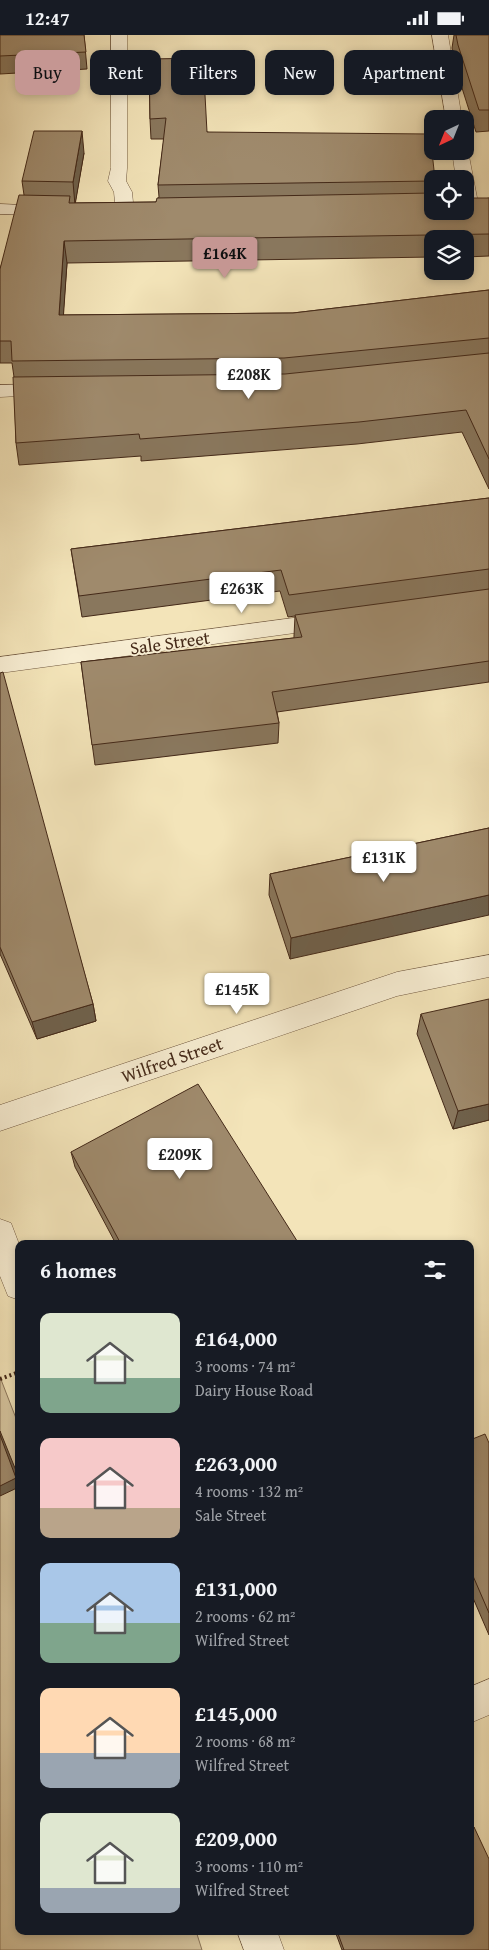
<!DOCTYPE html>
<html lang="en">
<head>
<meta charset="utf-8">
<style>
	body { margin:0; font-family:"Gentium Book Plus",serif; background:#20242c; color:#f1f3f6; height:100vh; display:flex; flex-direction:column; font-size:19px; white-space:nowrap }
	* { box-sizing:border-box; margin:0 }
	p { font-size:16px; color:#9ea1a6 }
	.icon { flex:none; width:28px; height:28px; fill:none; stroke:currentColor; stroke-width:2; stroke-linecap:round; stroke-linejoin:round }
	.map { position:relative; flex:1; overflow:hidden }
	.panel { position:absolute; left:15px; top:1205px; width:459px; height:695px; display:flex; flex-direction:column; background:#171b24; border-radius:10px; box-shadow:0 2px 8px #0003 }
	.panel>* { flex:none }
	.guide { position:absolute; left:15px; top:15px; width:460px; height:45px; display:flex; gap:10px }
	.needle { width:32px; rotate:223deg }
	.buttons { position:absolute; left:424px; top:75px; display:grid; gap:10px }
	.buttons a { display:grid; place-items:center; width:50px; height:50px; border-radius:10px; background:#171b24; box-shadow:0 2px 8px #0003; font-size:25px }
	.price { position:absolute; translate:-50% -42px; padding:0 11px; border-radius:5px; background:#fff; color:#222; font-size:16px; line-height:32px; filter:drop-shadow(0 1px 2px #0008) }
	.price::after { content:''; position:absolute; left:50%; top:30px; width:15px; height:11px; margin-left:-8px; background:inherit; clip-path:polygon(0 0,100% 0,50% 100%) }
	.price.active { background:#c59692; color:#111 }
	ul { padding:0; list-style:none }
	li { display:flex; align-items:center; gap:15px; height:125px; padding:0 25px }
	li span { display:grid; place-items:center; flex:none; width:140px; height:100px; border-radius:10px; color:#555 }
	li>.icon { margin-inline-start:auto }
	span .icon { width:60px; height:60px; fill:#fffc; stroke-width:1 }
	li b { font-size:21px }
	h2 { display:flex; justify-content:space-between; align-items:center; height:60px; padding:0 25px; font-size:21px }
	.chip { padding:0 18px; border-radius:10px; background:#171b24; box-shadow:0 2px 8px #0003; font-size:18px; line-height:45px }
	.chip.active { background:#c59692; color:#111 }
	.status { display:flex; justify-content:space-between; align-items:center; height:35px; padding:0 25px; background:#171b24; direction:ltr }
	.status svg { height:14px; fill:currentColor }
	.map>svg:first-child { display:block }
	.green { fill:#d5c49e; stroke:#8c765b }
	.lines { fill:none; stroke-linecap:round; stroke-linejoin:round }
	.street-casing { stroke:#705840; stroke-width:1 }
	.secondary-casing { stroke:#442918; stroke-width:1 }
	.path { stroke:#442918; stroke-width:4; stroke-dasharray:2 3; stroke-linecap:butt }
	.street { fill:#f7edd2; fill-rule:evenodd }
	.secondary { fill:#f7edd2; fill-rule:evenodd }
	.wall { fill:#89775d; stroke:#442918 }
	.shaded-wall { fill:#6f614c; stroke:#442918 }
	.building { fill:#9f8a6c; stroke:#442918 }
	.labels { text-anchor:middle; stroke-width:4; stroke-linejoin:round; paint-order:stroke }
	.street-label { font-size:18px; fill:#442918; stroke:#f7edd2 }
</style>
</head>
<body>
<div class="status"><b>12:47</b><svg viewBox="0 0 49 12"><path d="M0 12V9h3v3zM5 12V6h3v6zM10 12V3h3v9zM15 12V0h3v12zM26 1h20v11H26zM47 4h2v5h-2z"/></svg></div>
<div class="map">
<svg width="489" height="1915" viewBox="0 0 489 1915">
	<rect width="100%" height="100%" fill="#f3e4b9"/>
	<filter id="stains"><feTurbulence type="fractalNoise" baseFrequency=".004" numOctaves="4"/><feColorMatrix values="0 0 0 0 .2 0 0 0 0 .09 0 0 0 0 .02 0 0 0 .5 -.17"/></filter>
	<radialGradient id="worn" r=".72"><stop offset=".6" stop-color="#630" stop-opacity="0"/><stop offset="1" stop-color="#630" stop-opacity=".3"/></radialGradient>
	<path class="green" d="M 0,1342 L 19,1391 L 19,1896 L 196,1896 L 202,1915 L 0,1915 Z"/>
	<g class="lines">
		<defs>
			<path id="street" d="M 111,0 L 127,0 L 127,133 L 126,146 L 132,157 L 134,178 L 131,182 L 125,183 L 119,182 L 116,178 L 114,157 L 108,146 L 111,133 Z
				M 432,0 L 448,0 L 462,84 L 446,84 Z
				M 465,112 L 468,116 L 479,173 L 476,177 L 470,178 L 464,176 L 465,144 L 456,144 L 452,116 L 465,116 Z
				M 51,349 L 58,351 L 61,355 L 58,359 L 0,362 L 0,350 Z
				M 331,578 L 339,580 L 342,586 L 339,592 L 0,638 L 0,622 Z
				M 489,920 L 489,942 L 397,961 L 0,1096 L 0,1070 L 397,937 Z
				M 0,1184 L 11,1188 L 19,1209 L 19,1265 L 8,1261 L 0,1241 Z
				M 489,1644 L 489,1680 L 470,1688 L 470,1652 Z
				M 237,1896 L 277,1896 L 284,1915 L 244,1915 Z"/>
			<path id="secondary" d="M 0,169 L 51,171 L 57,172 L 60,176 L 57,180 L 51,181 L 0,179 Z"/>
		</defs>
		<use href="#street" class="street-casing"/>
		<use href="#secondary" class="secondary-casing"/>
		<path class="path" d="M 0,1344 L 19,1337"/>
		<use href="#street" class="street"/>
		<use href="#secondary" class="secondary"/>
	</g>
	<path class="wall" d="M 0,0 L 84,0 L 87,34 L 0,39 Z
		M 454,0 L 489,0 L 489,96 L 476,97 L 455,31 L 452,13 Z
		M 149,24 L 207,97 L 432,146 L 432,176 L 489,163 L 489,221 L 465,222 L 465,204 L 432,204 L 432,222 L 67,228 L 63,280 L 293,278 L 489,255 L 489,454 L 462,397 L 357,409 L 141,426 L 141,421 L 19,430 L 16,408 L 14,342 L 12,328 L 0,328 L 0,234 L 24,160 L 22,146 L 84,118 L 75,168 L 156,167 L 159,162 L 158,150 L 164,104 L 151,104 L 150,84 Z
		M 489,463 L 489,647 L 277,677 L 279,688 L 278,708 L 95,730 L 81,627 L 294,603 L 294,601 L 295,581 L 288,582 L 280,556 L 82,582 L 71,514 Z
		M 0,638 L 93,969 L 96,986 L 37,1004 L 0,919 Z
		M 489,793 L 290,924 L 269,860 L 270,839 Z
		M 421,979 L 489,1085 L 453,1094 L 417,999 Z
		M 71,1117 L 299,1209 L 116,1209 L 75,1132 Z
		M 470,1405 L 489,1408 L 489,1600 L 470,1556 Z
		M 470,1792 L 474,1792 L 489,1915 L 342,1915 L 335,1896 L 470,1896 Z"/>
	<path class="shaded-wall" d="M 82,96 L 84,118 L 75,170 L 73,147 Z
		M 64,206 L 67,228 L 62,302 L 59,280 Z
		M 489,860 L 489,880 L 290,924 L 291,903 Z
		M 93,969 L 96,986 L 37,1004 L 32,987 Z
		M 489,1069 L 489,1085 L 453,1094 L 458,1076 Z
		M 0,1396 L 19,1443 L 19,1452 L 0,1461 Z"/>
	<path class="building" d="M 0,0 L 84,0 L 86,17 L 0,21 Z
		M 456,0 L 489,0 L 489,75 L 479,75 L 458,10 Z
		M 203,23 L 207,97 L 430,99 L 435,144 L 432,144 L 432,146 L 158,150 L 166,83 L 150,84 L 149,24 Z
		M 34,96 L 82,96 L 73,147 L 22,146 Z
		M 432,158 L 432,176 L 465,176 L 465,163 L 489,163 L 489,199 L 64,206 L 59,280 L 293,278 L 489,255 L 489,303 L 284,323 L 12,326 L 11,306 L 0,306 L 0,234 L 19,160 L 70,161 L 69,168 L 156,167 L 157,163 Z
		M 489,318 L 489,424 L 466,375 L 359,387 L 140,404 L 139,399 L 16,408 L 13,342 L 285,339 Z
		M 489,463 L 489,534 L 289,560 L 281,535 L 79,561 L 71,514 Z
		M 489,554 L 489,626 L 272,657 L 279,688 L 92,710 L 81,627 L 302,602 L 295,580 Z
		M 3,637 L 93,969 L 32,987 L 0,912 L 0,638 Z
		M 489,793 L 489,860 L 291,903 L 270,839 Z
		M 489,964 L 489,1069 L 458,1076 L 421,979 Z
		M 198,1049 L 299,1209 L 121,1209 L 71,1117 Z
		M 485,1399 L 489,1408 L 489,1578 L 470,1534 L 470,1405 Z
		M 0,1400 L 16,1443 L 0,1451 Z
		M 474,1792 L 489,1824 L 489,1915 L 344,1915 L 337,1896 L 470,1896 L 470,1795 Z"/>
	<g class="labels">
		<g class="street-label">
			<text transform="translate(170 608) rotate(-8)" y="6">Sale Street</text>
			<text transform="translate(172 1025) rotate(-19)" y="6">Wilfred Street</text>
		</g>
	</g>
	<rect width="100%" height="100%" filter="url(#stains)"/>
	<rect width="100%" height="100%" fill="url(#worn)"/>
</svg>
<div class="buttons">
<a><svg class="needle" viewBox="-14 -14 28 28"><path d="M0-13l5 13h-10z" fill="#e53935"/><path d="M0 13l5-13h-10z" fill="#9ea1a6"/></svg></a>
<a><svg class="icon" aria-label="locate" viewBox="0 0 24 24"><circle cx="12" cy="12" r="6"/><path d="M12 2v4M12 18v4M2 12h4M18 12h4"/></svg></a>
<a><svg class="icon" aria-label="layers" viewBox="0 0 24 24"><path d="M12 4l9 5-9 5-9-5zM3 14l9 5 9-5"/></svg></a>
</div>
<b class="price active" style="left:225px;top:244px">£164K</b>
<b class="price" style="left:249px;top:365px">£208K</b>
<b class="price" style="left:242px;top:579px">£263K</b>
<b class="price" style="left:384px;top:848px">£131K</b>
<b class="price" style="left:237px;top:980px">£145K</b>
<b class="price" style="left:180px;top:1145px">£209K</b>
<div class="guide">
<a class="chip active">Buy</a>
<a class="chip">Rent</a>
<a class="chip">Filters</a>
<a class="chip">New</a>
<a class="chip">Apartment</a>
</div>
<section class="panel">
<h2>6 homes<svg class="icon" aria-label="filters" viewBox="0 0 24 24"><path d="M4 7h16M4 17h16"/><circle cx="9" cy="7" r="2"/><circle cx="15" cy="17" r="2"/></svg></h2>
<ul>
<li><span style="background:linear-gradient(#dfe7d0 65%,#7fa58c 0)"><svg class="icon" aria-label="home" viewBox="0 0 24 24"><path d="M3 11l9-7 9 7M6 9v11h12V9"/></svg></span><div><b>£164,000</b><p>3 rooms · 74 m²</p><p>Dairy House Road</p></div></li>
<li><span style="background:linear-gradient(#f6c9c9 70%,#b9a48a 0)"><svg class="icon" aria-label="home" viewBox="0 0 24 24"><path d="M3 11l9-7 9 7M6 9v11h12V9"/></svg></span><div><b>£263,000</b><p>4 rooms · 132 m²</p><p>Sale Street</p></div></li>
<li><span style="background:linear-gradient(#a9c7e8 60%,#7fa58c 0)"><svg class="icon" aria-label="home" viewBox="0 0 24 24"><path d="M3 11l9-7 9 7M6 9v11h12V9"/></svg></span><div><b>£131,000</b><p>2 rooms · 62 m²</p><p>Wilfred Street</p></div></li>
<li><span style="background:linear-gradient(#ffd9b3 65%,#9aa5b1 0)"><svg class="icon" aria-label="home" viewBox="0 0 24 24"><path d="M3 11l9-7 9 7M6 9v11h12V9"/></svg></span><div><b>£145,000</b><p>2 rooms · 68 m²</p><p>Wilfred Street</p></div></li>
<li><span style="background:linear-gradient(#dfe7d0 75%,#9aa5b1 0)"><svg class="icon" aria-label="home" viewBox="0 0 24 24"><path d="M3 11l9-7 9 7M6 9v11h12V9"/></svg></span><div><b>£209,000</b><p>3 rooms · 110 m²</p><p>Wilfred Street</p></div></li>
</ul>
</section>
</div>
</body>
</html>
